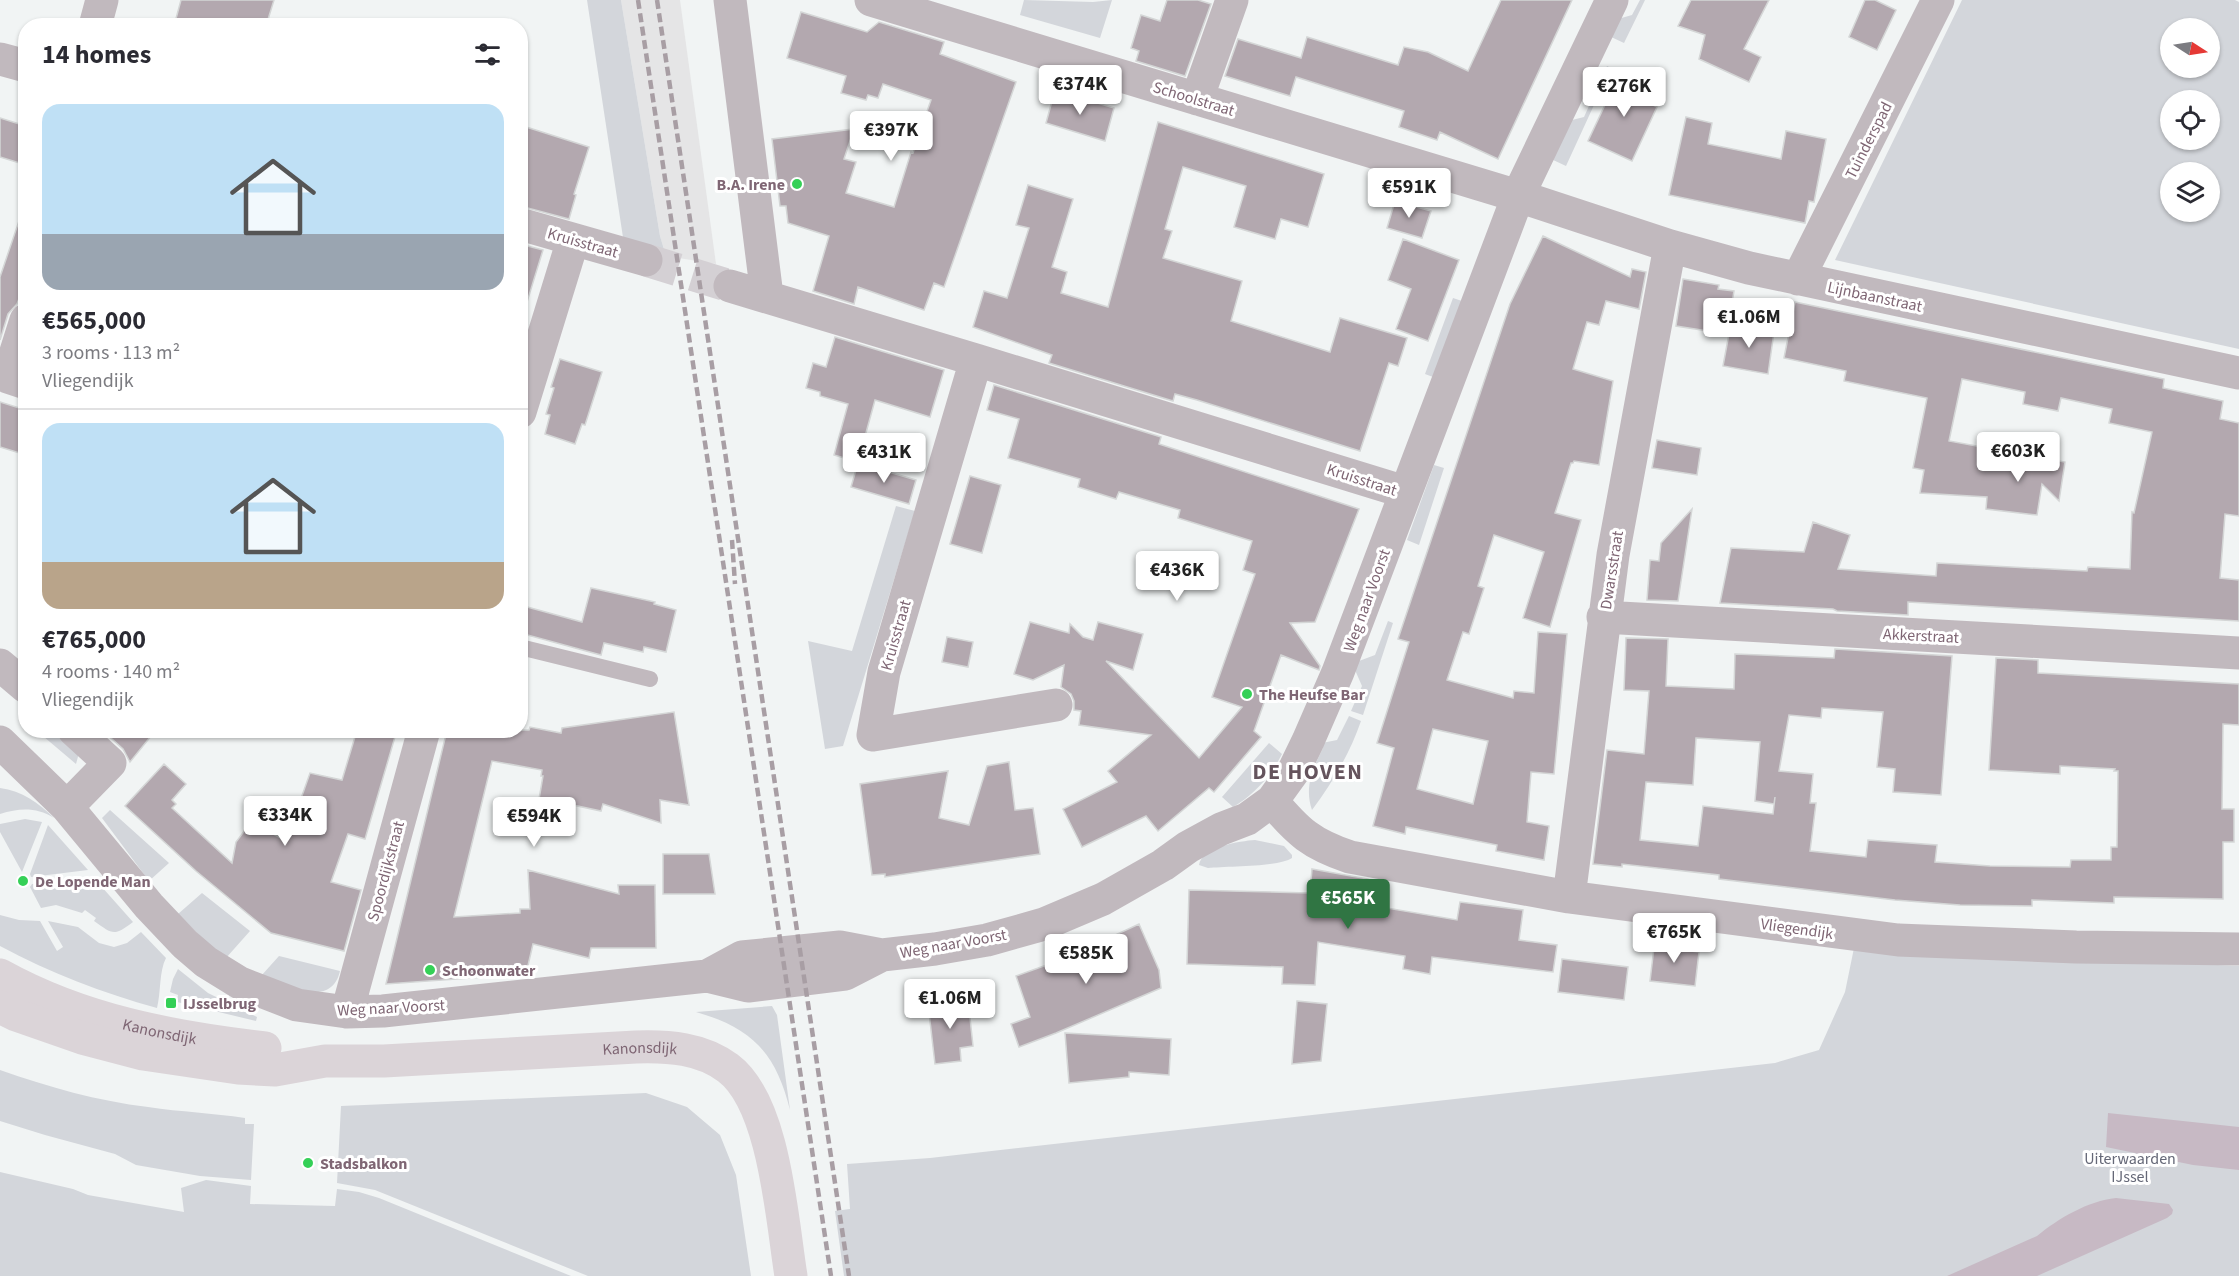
<!DOCTYPE html>
<html lang="en">
<head>
<meta charset="utf-8">
<style>
	body { margin:0; font-family:"Source Sans 3",sans-serif; background:#f7f7f7; color:#2b2b33; height:100vh; display:flex; flex-direction:column; font-size:22px; white-space:nowrap }
	* { box-sizing:border-box; margin:0 }
	p { font-size:20px; color:#7c7c81 }
	.icon { flex:none; width:33px; height:33px; fill:none; stroke:currentColor; stroke-width:2; stroke-linecap:round; stroke-linejoin:round }
	.map { position:relative; flex:1; overflow:hidden }
	.details { position:absolute; left:18px; top:18px; width:510px; height:720px; display:flex; flex-direction:column; background:#fff; border-radius:24px; box-shadow:0 2px 4px #0004 }
	.details>* { flex:none }
	.needle { width:39px; rotate:102deg }
	.controls { position:absolute; left:2160px; top:18px; display:grid; gap:12px }
	.controls a { display:grid; place-items:center; width:60px; height:60px; border-radius:50%; background:#fff; box-shadow:0 2px 4px #0004; font-size:30px }
	.price { position:absolute; translate:-50% -51px; padding:0 14px; border-radius:6px; background:#fff; color:#222; font-size:20px; line-height:39px; filter:drop-shadow(0 2px 3px #0008) }
	.price::after { content:''; position:absolute; left:50%; top:36px; width:18px; height:14px; margin-left:-9px; background:inherit; clip-path:polygon(0 0,100% 0,50% 100%) }
	.price.on { background:#307543; color:#fff }
	ul { padding:0; list-style:none }
	li { display:grid; align-content:center; gap:12px; height:318px; padding:0 24px }
	li+li { border-top:2px solid #e1e1e2 }
	li span { display:grid; place-items:center; height:186px; border-radius:18px; color:#555 }
	li>.icon { margin-inline-start:auto }
	span .icon { width:108px; height:108px; fill:#fffc; stroke-width:1 }
	li b { font-size:26px }
	h2 { display:flex; justify-content:space-between; align-items:center; height:72px; padding:0 24px; font-size:26px }
	.map>svg:first-child { display:block }
	.built { fill:#e5e5e6 }
	.green { fill:#d3d6db; fill-rule:evenodd }
	.water { fill:#c7b9c4 }
	.building { fill:#b3a8af; stroke:#d4d6d6; stroke-width:1.5; fill-rule:evenodd }
	.lines { fill:none; stroke-linecap:round; stroke-linejoin:round }
	.street-tunnel { stroke:#d4d0d4; stroke-width:33; stroke-dasharray:33 16; stroke-linecap:butt }
	.lane { stroke:#c1b9be; stroke-width:16 }
	.street { stroke:#c1b9be; stroke-width:33 }
	.secondary { stroke:#dbd4d8; stroke-width:33 }
	.rail { stroke:#a89ea4; stroke-width:4.5; stroke-dasharray:9 4.5; stroke-linecap:butt }
	.poi-dot { fill:#35d057; stroke:#fff; stroke-width:2 }
	.labels { text-anchor:middle; stroke-width:6; stroke-linejoin:round; paint-order:stroke }
	.street-label { font-size:16px; fill:#7f6674; stroke:#fff }
	.poi-label { font-size:16px; font-weight:bold; fill:#7f6674; stroke:#fff; text-anchor:start }
	.park-label { font-size:16px; fill:#656877; stroke:#fff }
	.district-label { font-size:22px; font-weight:bold; letter-spacing:1.5px; fill:#65545d; stroke:#fff }
</style>
</head>
<body>
<div class="map">
<svg width="2239" height="1276" viewBox="0 0 2239 1276">
	<rect width="100%" height="100%" fill="#f1f4f4"/>
	<path class="built" d="M 621,0 L 680,0 L 716,264 L 666,256 L 660,236 Z"/>
	<path class="green" d="M 587,0 L 621,0 L 660,236 L 666,256 L 624,244 Z
		M 1024,0 L 1093,2 L 1112,0 L 1100,38 L 1020,15 Z
		M 1640,0 L 1645,0 L 1624,43 L 1609,36 L 1618,19 L 1632,15 Z
		M 1962,0 L 2235,0 L 2239,2 L 2239,349 L 1835,260 ZM 2170,28 L 2210,28 L 2210,68 L 2170,68 ZM 2170,100 L 2210,100 L 2210,140 L 2170,140 ZM 2170,172 L 2210,172 L 2210,212 L 2170,212 Z
		M 1607,66 L 1611,68 L 1566,166 L 1551,159 L 1568,121 L 1584,117 Z
		M 1453,298 L 1462,301 L 1433,377 L 1425,374 Z
		M 1434,465 L 1444,468 L 1419,545 L 1407,540 Z
		M 896,506 L 915,511 L 843,746 L 825,749 L 808,641 L 852,651 Z
		M 1388,621 L 1393,623 L 1363,715 L 1351,711 L 1362,686 L 1355,670 L 1359,661 L 1375,655 Z
		M 1349,716 L 1361,721 C 1350,753 1333,782 1312,810 C 1304,787 1313,768 1323,748 L 1322,743 L 1337,740 Z
		M 37,731 L 48,731 L 54,736 L 66,736 L 79,753 L 76,764 Z
		M 1269,743 L 1282,754 C 1271,776 1254,795 1233,807 L 1222,797 Z
		M 0,788 C 22,791 39,803 54,818 C 36,807 20,808 0,814 Z
		M 110,810 L 169,863 L 149,881 L 102,818 Z
		M 25,819 L 42,822 L 22,872 L 0,832 L 0,824 Z
		M 48,825 L 88,870 L 31,877 L 30,874 Z
		M 1255,840 L 1284,846 L 1292,855 L 1292,858 C 1279,867 1226,866 1208,868 L 1199,865 C 1202,847 1240,841 1255,840 Z
		M 93,877 L 133,922 C 113,937 113,934 94,921 L 96,918 L 85,910 L 82,913 L 56,905 L 41,908 L 30,887 L 32,884 Z
		M 202,893 L 250,931 L 226,958 L 208,944 L 178,914 Z
		M 0,915 L 19,920 L 40,921 L 57,951 L 63,947 L 48,921 L 78,927 L 99,943 L 114,947 L 127,943 L 141,932 L 166,958 C 159,971 161,993 157,1008 C 103,993 50,973 0,946 Z
		M 1854,948 L 2239,966 L 2239,1276 L 844,1276 L 835,1211 L 850,1209 L 847,1164 L 930,1158 L 1775,1063 L 1819,1050 L 1845,992 Z
		M 279,956 L 340,971 C 331,1010 285,985 261,976 Z
		M 178,969 L 208,993 L 257,1017 L 256,1021 L 177,1002 L 178,995 L 170,992 L 173,979 Z
		M 772,1006 L 777,1015 L 790,1110 C 776,1053 752,1028 696,1012 Z
		M 0,1070 C 48,1087 98,1101 148,1107 C 181,1112 213,1113 245,1118 L 245,1124 L 254,1124 L 251,1180 L 200,1176 L 136,1165 L 115,1154 L 45,1135 L 0,1121 Z
		M 646,1093 L 687,1107 L 720,1135 L 736,1175 L 751,1276 L 588,1276 L 375,1190 L 337,1183 L 341,1106 Z
		M 0,1172 L 73,1189 L 88,1195 L 184,1212 L 181,1188 L 206,1180 L 251,1186 L 250,1204 L 335,1206 L 337,1189 L 359,1192 L 379,1198 L 571,1276 L 0,1276 Z"/>
	<path class="water" d="M 2108,1113 L 2239,1127 L 2239,1170 L 2193,1165 L 2106,1147 Z
		M 2116,1198 L 2169,1204 L 2173,1210 L 2172,1214 L 2167,1218 L 2037,1276 L 1947,1276 L 2037,1236 C 2059,1218 2088,1201 2116,1198 Z"/>
	<path class="building" d="M 181,0 L 274,0 L 266,26 L 174,26 Z
		M 1167,0 L 1198,0 L 1211,4 L 1185,76 L 1136,61 L 1139,51 L 1131,48 L 1141,15 L 1160,21 Z
		M 1501,0 L 1572,0 L 1498,159 L 1440,132 L 1437,140 L 1399,127 L 1404,111 L 1334,89 L 1296,77 L 1290,96 L 1225,76 L 1238,39 L 1301,58 L 1307,37 L 1398,65 L 1404,47 L 1428,52 L 1468,71 Z
		M 1691,0 L 1769,0 L 1744,49 L 1761,57 L 1749,82 L 1699,59 L 1705,35 L 1678,26 Z
		M 1865,0 L 1875,0 L 1896,10 L 1877,50 L 1849,37 Z
		M 801,12 L 867,32 L 879,22 L 944,42 L 940,54 L 1016,82 L 944,287 L 934,283 L 924,310 L 858,287 L 854,304 L 813,291 L 829,236 L 788,223 L 786,206 L 780,206 L 772,139 L 854,129 L 844,159 L 856,162 L 846,193 L 894,207 L 911,152 L 913,153 L 924,120 L 932,119 L 925,117 L 931,100 L 883,84 L 878,98 L 868,95 L 866,100 L 841,93 L 846,76 L 787,58 Z
		M 1620,73 L 1653,88 L 1647,102 L 1657,107 L 1632,161 L 1588,141 Z
		M 1055,90 L 1114,108 L 1105,141 L 1046,123 Z
		M 1686,117 L 1712,123 L 1708,144 L 1781,159 L 1786,131 L 1826,139 L 1814,202 L 1809,201 L 1805,223 L 1669,195 Z
		M 0,118 L 26,126 L 26,165 L 0,157 Z
		M 1158,122 L 1324,174 L 1308,227 L 1281,219 L 1275,239 L 1234,227 L 1246,186 L 1183,167 L 1165,229 L 1172,231 L 1163,258 L 1242,281 L 1231,321 L 1330,352 L 1340,318 L 1407,338 L 1398,366 L 1389,363 L 1360,451 L 1197,400 L 1175,394 L 1173,401 L 1049,363 L 1052,355 L 973,327 L 984,291 L 1007,298 L 1029,228 L 1016,225 L 1028,185 L 1073,199 L 1052,267 L 1067,272 L 1061,293 L 1108,307 Z
		M 520,125 L 589,147 L 574,194 L 576,195 L 569,219 L 520,206 Z
		M 1395,201 L 1431,211 L 1422,238 L 1387,228 Z
		M 21,215 L 26,216 L 26,280 L 17,304 L 8,314 L 0,340 L 0,277 Z
		M 1543,236 L 1630,277 L 1632,269 L 1646,272 L 1639,309 L 1606,301 L 1599,325 L 1587,322 L 1573,369 L 1613,381 L 1599,465 L 1574,461 L 1573,463 L 1571,463 L 1555,513 L 1581,520 L 1550,627 L 1523,618 L 1544,552 L 1494,535 L 1478,586 L 1484,588 L 1469,634 L 1463,632 L 1447,680 L 1513,698 L 1514,691 L 1534,693 L 1538,632 L 1567,634 L 1554,774 L 1531,772 L 1527,822 L 1549,826 L 1544,860 L 1496,851 L 1497,845 L 1467,839 L 1406,827 L 1405,834 L 1373,826 L 1394,748 L 1377,743 L 1409,642 L 1398,639 L 1510,304 ZM 1433,729 L 1488,741 L 1473,804 L 1417,789 Z
		M 1403,239 L 1459,260 L 1428,341 L 1396,329 L 1411,289 L 1388,280 Z
		M 520,244 L 543,250 L 527,302 L 520,301 Z
		M 1683,279 L 1719,285 L 1718,289 L 1734,291 L 1727,334 L 1676,326 Z
		M 1795,302 L 2164,379 L 2163,388 L 2223,401 L 2220,419 L 2239,423 L 2239,516 L 2225,514 L 2220,578 L 2239,580 L 2239,621 L 1908,602 L 1908,615 L 1837,611 L 1833,609 L 1720,603 L 1731,548 L 1804,552 L 1813,522 L 1850,535 L 1838,569 L 1936,576 L 1937,563 L 2087,571 L 2088,567 L 2130,569 L 2132,512 L 2134,513 L 2152,432 L 2109,423 L 2112,409 L 2061,398 L 2058,411 L 2023,404 L 2025,392 L 1962,379 L 1949,441 L 2065,462 L 2059,501 L 2042,484 L 2037,515 L 1986,509 L 1987,497 L 1920,493 L 1924,470 L 1913,468 L 1927,398 L 1844,381 L 1846,371 L 1784,358 Z
		M 1731,323 L 1774,332 L 1768,374 L 1723,366 Z
		M 835,337 L 944,370 L 930,417 L 875,400 L 858,462 L 834,455 L 848,404 L 820,396 L 820,392 L 806,388 L 813,363 L 826,367 Z
		M 560,359 L 602,372 L 585,425 L 582,424 L 575,444 L 545,434 L 550,415 L 546,414 L 554,388 L 551,387 Z
		M 994,385 L 1161,437 L 1159,444 L 1359,509 L 1315,622 L 1290,623 L 1320,666 L 1319,670 L 1281,655 L 1254,731 L 1261,737 L 1214,792 L 1209,788 L 1158,831 L 1146,816 L 1082,847 L 1063,809 L 1117,782 L 1108,771 L 1151,735 L 1079,725 L 1081,711 L 1074,710 L 1074,701 L 1071,694 L 1061,687 L 1064,665 L 1033,680 L 1014,674 L 1030,622 L 1069,633 L 1070,624 L 1083,637 L 1093,640 L 1098,622 L 1143,634 L 1133,670 L 1106,661 L 1199,758 L 1242,707 L 1212,697 L 1255,574 L 1243,570 L 1252,541 L 1178,518 L 1180,510 L 1119,492 L 1116,499 L 1078,487 L 1080,479 L 1008,458 L 1019,419 L 987,410 Z
		M 0,402 L 26,410 L 26,455 L 0,447 Z
		M 1657,440 L 1701,448 L 1697,475 L 1652,468 Z
		M 858,463 L 916,480 L 909,504 L 851,487 Z
		M 970,476 L 1001,485 L 982,553 L 950,544 Z
		M 1692,509 L 1678,601 L 1647,600 L 1650,560 L 1659,561 L 1661,543 Z
		M 591,588 L 655,602 L 654,604 L 676,610 L 666,652 L 644,647 L 643,652 L 604,643 L 601,655 L 520,633 L 520,605 L 582,622 Z
		M 947,637 L 973,642 L 968,667 L 942,662 Z
		M 1626,638 L 1668,639 L 1666,686 L 1734,689 L 1735,654 L 1834,658 L 1835,649 L 1952,656 L 1941,795 L 1893,792 L 1895,769 L 1877,767 L 1883,712 L 1822,708 L 1821,718 L 1789,715 L 1779,771 L 1813,774 L 1810,803 L 1816,803 L 1810,851 L 1866,857 L 1868,840 L 1937,845 L 1935,862 L 1990,866 L 2070,867 L 2071,860 L 2111,860 L 2111,847 L 2117,847 L 2118,771 L 2114,771 L 2115,769 L 2060,766 L 2060,774 L 1989,770 L 1996,658 L 2038,660 L 2038,673 L 2239,684 L 2239,725 L 2223,724 L 2222,809 L 2234,809 L 2234,842 L 2223,842 L 2223,899 L 2114,897 L 2114,903 L 2032,900 L 2032,906 L 1960,905 L 1895,900 L 1719,879 L 1719,875 L 1622,864 L 1622,867 L 1593,864 L 1607,750 L 1644,754 L 1649,691 L 1624,690 ZM 1696,738 L 1760,742 L 1755,801 L 1774,804 L 1775,797 L 1773,814 L 1703,806 L 1698,846 L 1640,840 L 1646,782 L 1693,785 Z
		M 674,712 L 689,805 L 660,800 L 661,823 L 603,804 L 601,811 L 568,804 L 567,811 L 538,805 L 543,776 L 541,776 L 542,770 L 492,761 L 454,917 L 520,913 L 520,909 L 530,909 L 528,870 L 619,894 L 618,885 L 655,885 L 656,948 L 591,948 L 589,958 L 533,944 L 526,974 L 386,984 L 447,730 L 529,730 L 530,727 L 561,733 L 562,728 Z
		M 102,730 L 156,730 L 130,762 L 123,749 Z
		M 357,730 L 397,730 L 365,839 L 348,834 L 331,882 L 361,890 L 344,951 L 271,933 L 196,871 L 125,806 L 164,764 L 186,784 L 172,800 L 176,804 L 172,808 L 232,863 L 236,842 L 251,822 L 286,841 L 310,773 L 342,780 Z
		M 1009,762 L 1015,810 L 1033,808 L 1040,854 L 885,877 L 885,874 L 872,875 L 860,784 L 948,771 L 939,818 L 969,825 L 987,766 Z
		M 663,854 L 709,854 L 715,894 L 663,894 Z
		M 1312,869 L 1368,879 L 1363,904 L 1457,920 L 1460,902 L 1523,910 L 1519,940 L 1557,945 L 1553,972 L 1432,957 L 1430,974 L 1403,969 L 1405,956 L 1318,942 L 1315,985 L 1282,984 L 1283,967 L 1187,964 L 1189,890 L 1310,893 Z
		M 1139,924 L 1159,970 L 1161,988 L 1056,1033 L 1019,1047 L 1011,1024 L 1030,1017 L 1016,976 L 1088,950 L 1087,948 Z
		M 1655,939 L 1684,942 L 1683,950 L 1699,952 L 1695,986 L 1650,981 Z
		M 1562,959 L 1628,967 L 1624,1000 L 1558,992 Z
		M 968,999 L 973,1046 L 960,1048 L 961,1061 L 935,1064 L 928,1004 Z
		M 1297,1001 L 1327,1004 L 1321,1061 L 1292,1064 Z
		M 1065,1033 L 1171,1039 L 1169,1075 L 1129,1072 L 1129,1077 L 1069,1083 Z"/>
	<g class="lines">
		<path class="street-tunnel" d="M 646,260 L 730,286"/>
		<path class="lane" d="M 520,647 L 650,679"/>
		<path class="street" d="M 730,0 L 767,296
			M 871,0 L 1518,196 L 1670,246 L 1749,268 L 2239,373
			M 95,26 L 102,0
			M 0,59 L 26,66
			M 1197,99 L 1232,0
			M 520,224 L 646,260
			M 1798,279 L 1938,0
			M 730,286 L 976,360 L 884,672 L 873,735 L 1056,705
			M 26,320 L 8,377 L 26,383
			M 976,360 L 1405,492
			M 520,412 L 573,240
			M 1603,617 L 2239,653
			M 0,665 L 26,687
			M 0,742 L 67,807 L 149,906 L 185,944 L 206,962 L 240,983 L 297,1005 L 347,1012 L 383,1011 L 707,976 L 748,986 L 845,974 L 882,955
			M 1272,801 C 1298,832 1311,844 1350,857 L 1569,897 L 1898,940 L 2076,947 L 2239,949
			M 67,807 L 110,763 L 74,730
			M 1569,897 L 1613,555 L 1670,246
			M 707,976 L 742,957 L 840,947 L 882,955 L 935,949 L 987,940 L 1044,924 L 1103,899 L 1163,865 L 1188,847 L 1221,829 L 1247,819 L 1272,801 L 1293,772 L 1308,741 L 1338,672 L 1518,196 L 1612,0
			M 347,1012 L 424,730"/>
		<g class="secondary">
			<path id="s1" d="M 0,975 C 83,1021 172,1037 265,1048"/>
			<path id="s2" d="M 0,1007 L 16,1015 L 82,1038 L 143,1054 L 238,1068 L 275,1070 L 325,1061 L 384,1061 L 636,1047 C 669,1046 701,1048 728,1068 C 775,1103 782,1221 791,1276"/>
		</g>
		<path class="rail" d="M 638,0 L 831,1276
			M 657,0 L 849,1276
			M 732,540 L 735,584"/>
	</g>
	<g class="poi-dot">
		<circle cx="797" cy="184" r="6"/>
		<circle cx="1247" cy="694" r="6"/>
		<circle cx="23" cy="881" r="6"/>
		<circle cx="430" cy="970" r="6"/>
		<rect x="165" y="997" width="12" height="12" rx="3"/>
		<circle cx="308" cy="1163" r="6"/>
	</g>
	<g class="labels">
		<g class="street-label">
			<text transform="translate(1194 98) rotate(17)" y="6">Schoolstraat</text>
			<text transform="translate(1868 140) rotate(-63)" y="6">Tuinderspad</text>
			<text transform="translate(583 242) rotate(16)" y="6">Kruisstraat</text>
			<text transform="translate(1875 296) rotate(12)" y="6">Lijnbaanstraat</text>
			<text transform="translate(1362 479) rotate(18)" y="6">Kruisstraat</text>
			<text transform="translate(1611 570) rotate(-81)" y="6">Dwarsstraat</text>
			<text transform="translate(1366 600) rotate(-70)" y="6">Weg naar Voorst</text>
			<text transform="translate(895 635) rotate(-74)" y="6">Kruisstraat</text>
			<text transform="translate(1921 635) rotate(3)" y="6">Akkerstraat</text>
			<text transform="translate(385 871) rotate(-75)" y="6">Spoordijkstraat</text>
			<text transform="translate(1797 928) rotate(8)" y="6">Vliegendijk</text>
			<text transform="translate(953 943) rotate(-10)" y="6">Weg naar Voorst</text>
			<text transform="translate(391 1007) rotate(-3)" y="6">Weg naar Voorst</text>
			<text dy="6" stroke="none"><textPath href="#s1" startOffset="170">Kanonsdijk</textPath></text>
			<text dy="6" stroke="none"><textPath href="#s2" startOffset="650">Kanonsdijk</textPath></text>
		</g>
		<g class="poi-label">
			<text x="785" y="190" text-anchor="end">B.A. Irene</text>
			<text x="1259" y="700">The Heufse Bar</text>
			<text x="35" y="887">De Lopende Man</text>
			<text x="442" y="976">Schoonwater</text>
			<text x="183" y="1009">IJsselbrug</text>
			<text x="320" y="1169">Stadsbalkon</text>
		</g>
		<g class="park-label">
			<text x="2130" y="1164">Uiterwaarden<tspan x="2130" dy="18">IJssel</tspan></text>
		</g>
		<g class="district-label">
			<text x="1308" y="779">DE HOVEN</text>
		</g>
	</g>
</svg>
<div class="controls">
<a><svg class="needle" viewBox="-14 -14 28 28"><path d="M0-13l5 13h-10z" fill="#e53935"/><path d="M0 13l5-13h-10z" fill="#7c7c81"/></svg></a>
<a><svg class="icon" aria-label="locate" viewBox="0 0 24 24"><circle cx="12" cy="12" r="6"/><path d="M12 2v4M12 18v4M2 12h4M18 12h4"/></svg></a>
<a><svg class="icon" aria-label="layers" viewBox="0 0 24 24"><path d="M12 4l9 5-9 5-9-5zM3 14l9 5 9-5"/></svg></a>
</div>
<b class="price" style="left:1080px;top:116px">€374K</b>
<b class="price" style="left:1624px;top:118px">€276K</b>
<b class="price" style="left:891px;top:162px">€397K</b>
<b class="price" style="left:1409px;top:219px">€591K</b>
<b class="price" style="left:1749px;top:349px">€1.06M</b>
<b class="price" style="left:2018px;top:483px">€603K</b>
<b class="price" style="left:884px;top:484px">€431K</b>
<b class="price" style="left:1177px;top:602px">€436K</b>
<b class="price" style="left:285px;top:847px">€334K</b>
<b class="price" style="left:534px;top:848px">€594K</b>
<b class="price on" style="left:1348px;top:930px">€565K</b>
<b class="price" style="left:1674px;top:964px">€765K</b>
<b class="price" style="left:1086px;top:985px">€585K</b>
<b class="price" style="left:950px;top:1030px">€1.06M</b>
<section class="details">
<h2>14 homes<svg class="icon" aria-label="filters" viewBox="0 0 24 24"><path d="M4 7h16M4 17h16"/><circle cx="9" cy="7" r="2"/><circle cx="15" cy="17" r="2"/></svg></h2>
<ul>
<li><span style="background:linear-gradient(#bfe0f5 70%,#9aa5b1 0)"><svg class="icon" aria-label="home" viewBox="0 0 24 24"><path d="M3 11l9-7 9 7M6 9v11h12V9"/></svg></span><div><b>€565,000</b><p>3 rooms · 113 m²</p><p>Vliegendijk</p></div></li>
<li><span style="background:linear-gradient(#bfe0f5 75%,#b9a48a 0)"><svg class="icon" aria-label="home" viewBox="0 0 24 24"><path d="M3 11l9-7 9 7M6 9v11h12V9"/></svg></span><div><b>€765,000</b><p>4 rooms · 140 m²</p><p>Vliegendijk</p></div></li>
</ul>
</section>
</div>
</body>
</html>
